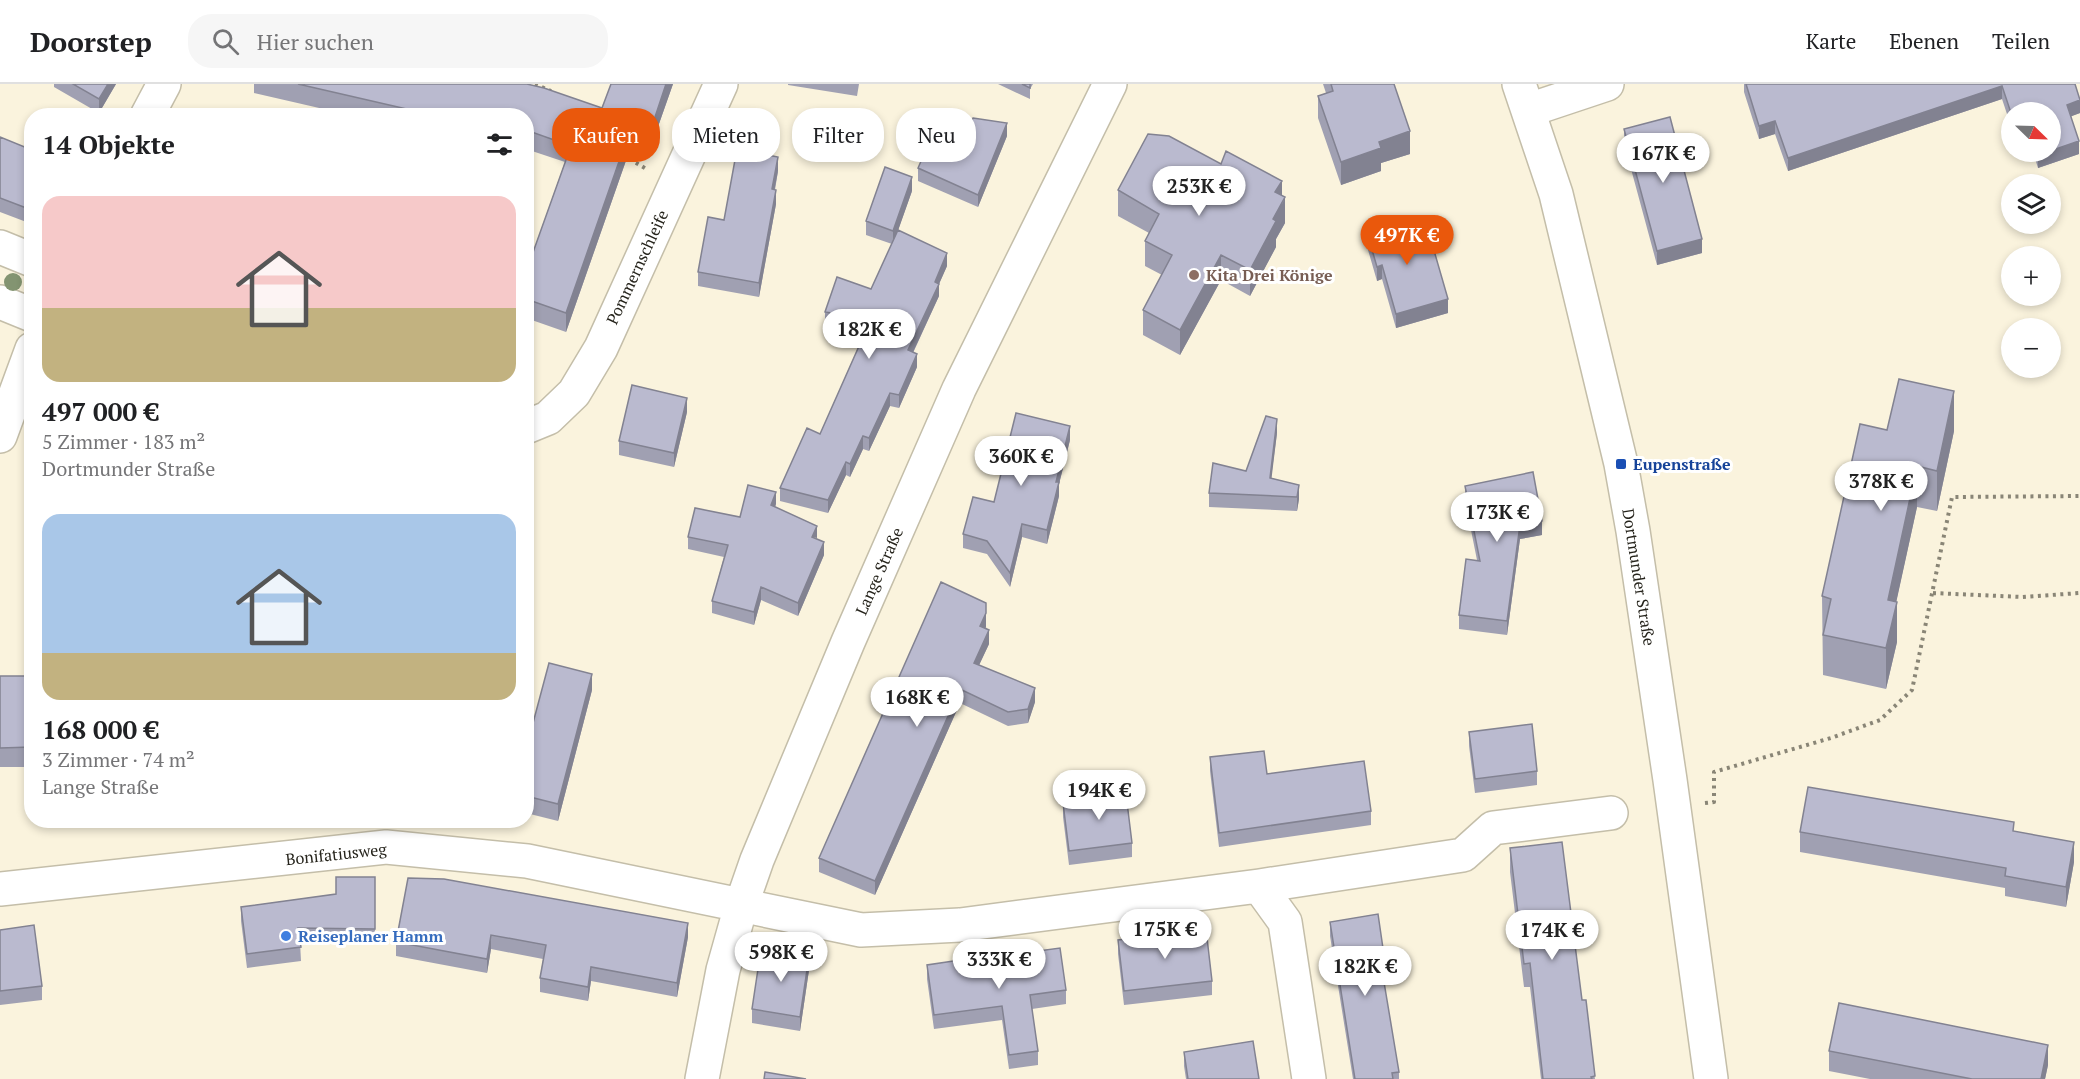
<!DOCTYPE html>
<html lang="de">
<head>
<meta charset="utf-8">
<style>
	body { margin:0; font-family:"PT Serif",serif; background:#f6f6f6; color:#202124; height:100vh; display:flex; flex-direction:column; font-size:22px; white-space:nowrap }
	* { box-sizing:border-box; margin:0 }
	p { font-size:20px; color:#757577 }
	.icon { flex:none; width:33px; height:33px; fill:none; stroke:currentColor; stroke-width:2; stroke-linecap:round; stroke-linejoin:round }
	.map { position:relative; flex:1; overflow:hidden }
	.details { position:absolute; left:24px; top:24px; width:510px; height:720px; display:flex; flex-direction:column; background:#fff; border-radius:24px; box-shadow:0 3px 9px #0003 }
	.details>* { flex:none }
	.top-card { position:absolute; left:552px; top:24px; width:570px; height:54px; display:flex; gap:12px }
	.needle { width:39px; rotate:113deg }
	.tools { position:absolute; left:2001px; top:18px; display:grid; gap:12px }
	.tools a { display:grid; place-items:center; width:60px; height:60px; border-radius:50%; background:#fff; box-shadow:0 3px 9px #0003; font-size:30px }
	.price { position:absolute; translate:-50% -51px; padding:0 14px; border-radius:21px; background:#fff; color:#222; font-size:20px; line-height:39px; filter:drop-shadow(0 2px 3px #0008) }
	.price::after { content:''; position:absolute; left:50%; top:36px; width:18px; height:14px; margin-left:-9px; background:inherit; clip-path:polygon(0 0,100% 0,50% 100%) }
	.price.selected { background:#ea580c; color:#fff }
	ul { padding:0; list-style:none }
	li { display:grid; align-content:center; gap:12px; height:318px; padding:0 18px }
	li span { display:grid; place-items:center; height:186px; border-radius:18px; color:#555 }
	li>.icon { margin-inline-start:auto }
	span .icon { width:108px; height:108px; fill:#fffc; stroke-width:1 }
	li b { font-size:26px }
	h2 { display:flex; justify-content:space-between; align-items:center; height:72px; padding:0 18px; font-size:26px }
	.pill { padding:0 21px; border-radius:24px; background:#fff; box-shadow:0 3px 9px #0003; font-size:21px; line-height:54px }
	.pill.selected { background:#ea580c; color:#fff }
	header { display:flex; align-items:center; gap:36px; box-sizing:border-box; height:84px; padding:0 30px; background:#fff; border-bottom:2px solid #e0e0e0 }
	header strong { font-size:28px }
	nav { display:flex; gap:33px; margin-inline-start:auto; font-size:21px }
	.search { width:420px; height:54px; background:#f6f6f6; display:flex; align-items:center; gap:15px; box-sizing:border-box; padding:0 21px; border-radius:24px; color:#757577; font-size:22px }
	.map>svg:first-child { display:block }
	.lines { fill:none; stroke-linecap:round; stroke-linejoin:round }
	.minor-casing { stroke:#c4bea9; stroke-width:36 }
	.major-casing { stroke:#c4bea9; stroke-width:36 }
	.path { stroke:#898576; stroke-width:4; stroke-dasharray:3 4.5; stroke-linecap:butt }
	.minor { stroke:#fff; stroke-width:33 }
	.major { stroke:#fff; stroke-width:33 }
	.tree { fill:#839471 }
	.wall { fill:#a0a0b2 }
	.shaded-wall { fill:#828291 }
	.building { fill:#babacf; stroke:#828291; stroke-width:1.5 }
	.education-dot { fill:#8d6e63; stroke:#fff; stroke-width:2 }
	.transit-dot { fill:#1a4fb4; stroke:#fff; stroke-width:2 }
	.shop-dot { fill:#3f7fe0; stroke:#fff; stroke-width:2 }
	.labels { text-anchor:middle; stroke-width:6; stroke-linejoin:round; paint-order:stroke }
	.street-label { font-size:16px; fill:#26241c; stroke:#fff }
	.education-label { font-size:16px; font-weight:bold; fill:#785e54; stroke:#fff; text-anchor:start }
	.transit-label { font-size:16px; font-weight:bold; fill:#164399; stroke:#fff; text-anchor:start }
	.shop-label { font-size:16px; font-weight:bold; fill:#366cbe; stroke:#fff; text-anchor:start }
</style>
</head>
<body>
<header>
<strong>Doorstep</strong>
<div class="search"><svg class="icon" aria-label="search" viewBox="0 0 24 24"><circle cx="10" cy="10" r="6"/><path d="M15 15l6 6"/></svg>Hier suchen</div>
<nav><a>Karte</a><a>Ebenen</a><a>Teilen</a></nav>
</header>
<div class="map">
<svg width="2080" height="995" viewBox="0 0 2080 995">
	<rect width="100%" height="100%" fill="#faf3dd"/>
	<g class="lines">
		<defs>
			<path id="minor" d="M 1529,26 L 1607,0
				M 147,32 L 164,0
				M 0,163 L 32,176
				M 0,218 L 32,231
				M 526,343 L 548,334 L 574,309 L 601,264 L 721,0
				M 0,352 L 32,265
				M 1259,802 L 1285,838 L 1309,995
				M 0,805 L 386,763 L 527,777 L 861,846 L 960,841 L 1259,802 L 1463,771 L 1493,744 L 1611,729
				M 702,995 L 723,886 L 741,822 L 757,776 L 848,558 L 959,305 L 1110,0"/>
			<path id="major" d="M 1519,0 L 1556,110 L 1621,380 L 1633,447 L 1670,696 L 1711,995"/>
		</defs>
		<use href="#minor" class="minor-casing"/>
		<use href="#major" class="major-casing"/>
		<path class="path" d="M 535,0 L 551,7
			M 623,71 L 648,86
			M 1933,509 L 2022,513 L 2080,509
			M 1705,719 L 1714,718 L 1714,688 L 1831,654 L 1880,636 L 1912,606 L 1952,413 L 2080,412"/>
		<use href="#minor" class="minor"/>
		<use href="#major" class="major"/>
	</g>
	<circle class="tree" cx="13" cy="198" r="9"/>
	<path class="wall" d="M 54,0 L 116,0 L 99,29 L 54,3 Z
		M 254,0 L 527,0 L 602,24 L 611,0 L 673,0 L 654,54 L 636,48 L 566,248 L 526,234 L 526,188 L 565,78 L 526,65 L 526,32 L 354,32 L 254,9 Z
		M 788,0 L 859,0 L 857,12 L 788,1 Z
		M 998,0 L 1033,0 L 1030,5 L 1030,15 Z
		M 1323,0 L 1394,0 L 1410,70 L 1381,79 L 1381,87 L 1341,101 L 1318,34 L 1318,12 L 1326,9 Z
		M 1744,0 L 2075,0 L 2080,29 L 2071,32 L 2079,70 L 2038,84 L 2033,68 L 2050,68 L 2050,28 L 2012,28 L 2012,45 L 2002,15 L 1788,87 L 1775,50 L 1759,55 L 1744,8 Z
		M 1624,45 L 1702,169 L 1657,181 L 1624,59 Z
		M 1007,52 L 978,123 L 918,97 L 918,84 L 937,60 L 965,54 Z
		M 0,53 L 32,66 L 32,134 L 29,139 L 0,128 Z
		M 1221,80 L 1282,111 L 1285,139 L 1276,155 L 1276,163 L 1250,212 L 1221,196 L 1180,271 L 1143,251 L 1143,226 L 1162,191 L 1145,182 L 1145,157 L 1149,149 L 1118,132 L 1118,106 Z
		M 778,87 L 775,106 L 776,120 L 759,213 L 698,202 L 698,188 Z
		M 912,107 L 898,146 L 947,182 L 939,200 L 939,212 L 913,269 L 917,283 L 899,324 L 890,322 L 869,367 L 863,365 L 850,393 L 846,391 L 828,429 L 780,417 L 780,404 L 820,350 L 865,248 L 825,241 L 825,228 L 871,205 L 892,160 L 866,151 L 866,137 Z
		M 1366,145 L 1418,167 L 1448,229 L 1396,244 L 1382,195 L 1377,197 L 1366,159 Z
		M 687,328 L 674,383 L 619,371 L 619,357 Z
		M 1887,346 L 1954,347 L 1937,427 L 1917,423 L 1896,518 L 1897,558 L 1886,605 L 1823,591 L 1822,512 Z
		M 1277,349 L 1271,394 L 1299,401 L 1299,415 L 1297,427 L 1209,423 L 1209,409 L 1246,387 Z
		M 1070,356 L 1059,400 L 1059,412 L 1047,460 L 1022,453 L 1010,503 L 987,470 L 963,464 L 963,450 L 994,418 Z
		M 1465,402 L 1542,451 L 1520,455 L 1507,551 L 1459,545 L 1459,531 L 1477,476 L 1465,416 Z
		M 776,420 L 775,423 L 816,455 L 824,471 L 798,532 L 761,516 L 754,541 L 712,529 L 712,517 L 724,473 L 688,465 L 688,453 Z
		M 986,543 L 989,560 L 979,581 L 1035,618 L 1028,639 L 1008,642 L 960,619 L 875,811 L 819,788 L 819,774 Z
		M 0,592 L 32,592 L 32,683 L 0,683 Z
		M 592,606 L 558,737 L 526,729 L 526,637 L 533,639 Z
		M 1469,648 L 1537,687 L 1537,701 L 1475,709 L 1469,662 Z
		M 1210,673 L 1371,727 L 1371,741 L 1219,763 L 1210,687 Z
		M 1099,705 L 1132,759 L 1132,773 L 1069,781 L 1063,733 L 1063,719 L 1099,714 Z
		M 1800,748 L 2014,748 L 2074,778 L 2066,823 L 2005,812 L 2005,804 L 1800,768 Z
		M 1510,764 L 1582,916 L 1595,995 L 1541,995 L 1530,903 L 1524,903 L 1510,788 Z
		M 375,793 L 375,859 L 300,858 L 301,877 L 247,884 L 241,837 L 241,823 L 336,810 Z
		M 408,794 L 688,853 L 677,913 L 591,897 L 588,917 L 540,908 L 540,894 L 543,875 L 491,865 L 487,889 L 396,872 L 396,858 Z
		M 1330,838 L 1386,885 L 1386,899 L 1384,899 L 1399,988 L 1399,995 L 1353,995 L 1330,852 Z
		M 0,846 L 42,902 L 42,916 L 0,921 Z
		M 1118,856 L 1212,897 L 1212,911 L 1124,921 L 1118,870 Z
		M 927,881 L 1066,906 L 1066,920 L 1032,925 L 1038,967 L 1038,981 L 1009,985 L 1002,936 L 934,945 L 927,895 Z
		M 809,886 L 800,947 L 752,939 L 752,925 Z
		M 1829,967 L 2048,981 L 2045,995 L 1870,995 L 1829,987 Z
		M 1184,968 L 1259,995 L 1186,995 L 1184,982 Z"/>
	<path class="shaded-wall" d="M 108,0 L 116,0 L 99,29 L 99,15 Z
		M 666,0 L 673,0 L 654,54 L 654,36 Z
		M 2002,2 L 2002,15 L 1788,87 L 1788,74 Z
		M 2080,16 L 2080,29 L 2067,34 L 2067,21 Z
		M 636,29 L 636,48 L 566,248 L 566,229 Z
		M 1775,37 L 1775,50 L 1759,55 L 1759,42 Z
		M 1007,39 L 1007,52 L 978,123 L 978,111 Z
		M 1410,47 L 1410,70 L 1381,79 L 1381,87 L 1341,101 L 1341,78 L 1379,58 Z
		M 2079,57 L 2079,70 L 2038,84 L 2038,71 L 2050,68 L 2050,67 Z
		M 778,73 L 778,87 L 772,119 L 772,105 Z
		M 912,93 L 912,107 L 893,161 L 893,147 Z
		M 1282,97 L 1282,120 L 1285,113 L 1285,139 L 1276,155 L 1276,163 L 1250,212 L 1250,186 L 1275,108 Z
		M 776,106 L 776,120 L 759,213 L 759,199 Z
		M 32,120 L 32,134 L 29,139 L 29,125 Z
		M 1702,155 L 1702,169 L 1657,181 L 1657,167 Z
		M 947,169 L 947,182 L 939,200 L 939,212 L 908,279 L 908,266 L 935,198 Z
		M 1221,171 L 1221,196 L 1180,271 L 1180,246 Z
		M 1382,181 L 1382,195 L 1377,197 L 1377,183 Z
		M 1448,215 L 1448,229 L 1396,244 L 1396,230 Z
		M 917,270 L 917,283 L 899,324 L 899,311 Z
		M 1954,307 L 1954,347 L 1937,427 L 1937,387 Z
		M 890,309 L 890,322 L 869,367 L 869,354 Z
		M 687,314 L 687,328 L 674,383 L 674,369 Z
		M 1277,335 L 1277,349 L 1270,407 L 1270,394 Z
		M 1070,342 L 1070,356 L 1059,400 L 1059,412 L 1047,460 L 1047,446 L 1056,398 Z
		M 863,352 L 863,365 L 850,393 L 850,380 Z
		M 846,378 L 846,391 L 828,429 L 828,416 Z
		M 1917,382 L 1917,423 L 1888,556 L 1888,516 Z
		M 531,394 L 531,408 L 526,429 L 526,415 Z
		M 1299,401 L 1299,415 L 1297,427 L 1297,413 Z
		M 776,408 L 776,420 L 771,434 L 771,421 Z
		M 1542,437 L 1542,451 L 1520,455 L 1507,551 L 1507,537 L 1520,441 Z
		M 1022,440 L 1022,453 L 1010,503 L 1010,489 Z
		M 817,442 L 817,454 L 812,453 Z
		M 824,458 L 824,471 L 798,532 L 798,519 Z
		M 761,503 L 761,516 L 754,541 L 754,528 Z
		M 1897,518 L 1897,558 L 1886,605 L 1886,564 Z
		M 986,529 L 986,543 L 980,556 L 980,542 Z
		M 989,546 L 989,560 L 974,592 L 974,579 Z
		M 592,590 L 592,606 L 558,737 L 558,720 Z
		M 1035,604 L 1035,618 L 1028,639 L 1028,625 Z
		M 960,605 L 960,619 L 875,811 L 875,797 Z
		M 2074,758 L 2074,778 L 2066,823 L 2066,803 Z
		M 688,839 L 688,853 L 677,913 L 677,899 Z
		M 491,851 L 491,865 L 487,889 L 487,875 Z
		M 809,872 L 809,886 L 800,947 L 800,933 Z
		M 591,883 L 591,897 L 588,917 L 588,903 Z
		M 2048,961 L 2048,981 L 2045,995 L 2041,995 Z"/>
	<path class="building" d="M 73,0 L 108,0 L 99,15 Z
		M 298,0 L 527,0 L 544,4 L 602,24 L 611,0 L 666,0 L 654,36 L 636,29 L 566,229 L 526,215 L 526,188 L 571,62 L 526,46 L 526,32 L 437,32 Z
		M 1022,0 L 1030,0 L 1030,4 Z
		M 1331,0 L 1394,0 L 1410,47 L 1379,58 L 1381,64 L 1341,78 L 1318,12 L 1333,7 Z
		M 1746,0 L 2075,0 L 2080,16 L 2067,21 L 2079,57 L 2050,67 L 2050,28 L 2012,28 L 2012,32 L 2002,2 L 1788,74 L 1775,37 L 1759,42 Z
		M 1670,33 L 1702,155 L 1657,167 L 1624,45 Z
		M 973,34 L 1007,39 L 978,111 L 918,84 L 930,57 L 937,60 L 944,44 L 965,54 Z
		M 1148,50 L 1169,52 L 1221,80 L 1226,67 L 1282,97 L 1275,108 L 1285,113 L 1273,135 L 1276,137 L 1250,186 L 1221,171 L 1180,246 L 1143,226 L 1172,171 L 1145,157 L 1159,130 L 1118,106 Z
		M 0,53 L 32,66 L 32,120 L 29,125 L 0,114 Z
		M 737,65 L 778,73 L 772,105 L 776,106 L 759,199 L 698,188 L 708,133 L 724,136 Z
		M 2037,68 L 2048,68 L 2038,71 Z
		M 885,83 L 912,93 L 893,147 L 866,137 Z
		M 1409,133 L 1418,167 L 1433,163 L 1448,215 L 1396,230 L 1382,181 L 1377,183 L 1366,145 Z
		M 898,146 L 947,169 L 935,198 L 939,200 L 908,266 L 917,270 L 899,311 L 890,309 L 869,354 L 863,352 L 850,380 L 846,378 L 828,416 L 780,404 L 807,344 L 820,350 L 871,235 L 825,228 L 837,193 L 871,205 Z
		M 1899,295 L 1954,307 L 1937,387 L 1917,382 L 1888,516 L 1897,518 L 1886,564 L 1823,551 L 1831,515 L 1822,512 L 1860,340 L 1887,346 Z
		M 632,301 L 687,314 L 674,369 L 619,357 Z
		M 1016,329 L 1070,342 L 1056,398 L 1059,398 L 1047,446 L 1022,440 L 1010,489 L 987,457 L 963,450 L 973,413 L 994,418 Z
		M 1266,332 L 1277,335 L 1270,394 L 1299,401 L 1297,413 L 1209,409 L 1213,379 L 1246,387 Z
		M 1533,388 L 1542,437 L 1520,441 L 1507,537 L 1459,531 L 1466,475 L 1480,477 L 1465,402 Z
		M 526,393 L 531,394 L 526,415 Z
		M 748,401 L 776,408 L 771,421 L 817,442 L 812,453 L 824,458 L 798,519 L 761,503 L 754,528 L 712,517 L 728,461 L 688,453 L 695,424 L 740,433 Z
		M 941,498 L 986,519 L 986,529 L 980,542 L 989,546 L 974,579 L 1035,604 L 1028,625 L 1008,628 L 960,605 L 875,797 L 819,774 Z
		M 549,579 L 592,590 L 558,720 L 526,712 L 526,637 L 533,639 Z
		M 0,592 L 32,592 L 32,663 L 0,664 Z
		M 1532,640 L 1537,687 L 1475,695 L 1469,648 Z
		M 1264,667 L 1267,690 L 1364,677 L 1371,727 L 1219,749 L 1210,673 Z
		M 1125,702 L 1132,759 L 1069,767 L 1063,719 L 1100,714 L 1099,705 Z
		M 1808,703 L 2014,738 L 2013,747 L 2074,758 L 2066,803 L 2005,792 L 2006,784 L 1800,748 Z
		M 1562,758 L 1582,916 L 1586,916 L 1595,992 L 1591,993 L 1592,995 L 1543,995 L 1530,879 L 1524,880 L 1510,764 Z
		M 336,793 L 375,793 L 375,845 L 298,844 L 301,863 L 247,870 L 241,823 L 336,810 Z
		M 408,794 L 444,795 L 688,839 L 677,899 L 591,883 L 588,903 L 540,894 L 546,861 L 491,851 L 487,875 L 396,858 Z
		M 1378,830 L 1386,885 L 1382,886 L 1399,988 L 1392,989 L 1393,995 L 1355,995 L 1330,838 Z
		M 34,841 L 42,902 L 0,907 L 0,846 Z
		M 1206,845 L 1212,897 L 1124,907 L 1118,856 Z
		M 1060,864 L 1066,906 L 1030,911 L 1038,967 L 1009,971 L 1002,922 L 934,931 L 927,881 L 980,873 L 980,875 Z
		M 761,865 L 809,872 L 800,933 L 752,925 Z
		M 1839,919 L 2048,961 L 2041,995 L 1972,995 L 1829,967 Z
		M 1253,957 L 1259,995 L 1188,995 L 1184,968 Z
		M 765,988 L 806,995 L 764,995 Z"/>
	<circle class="education-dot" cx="1194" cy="191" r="6"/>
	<rect class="transit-dot" x="1615" y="374" width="12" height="12" rx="3"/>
	<circle class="shop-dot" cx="286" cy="852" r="6"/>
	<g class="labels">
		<g class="street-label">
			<text transform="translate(637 183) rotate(-65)" y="6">Pommernschleife</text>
			<text transform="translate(879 487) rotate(-66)" y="6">Lange Straße</text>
			<text transform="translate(1639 493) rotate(81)" y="6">Dortmunder Straße</text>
			<text transform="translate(336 770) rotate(-6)" y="6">Bonifatiusweg</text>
		</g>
		<g class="education-label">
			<text x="1206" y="197">Kita Drei Könige</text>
		</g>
		<g class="transit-label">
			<text x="1633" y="386">Eupenstraße</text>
		</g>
		<g class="shop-label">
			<text x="298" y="858">Reiseplaner Hamm</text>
		</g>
	</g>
</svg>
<div class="tools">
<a><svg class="needle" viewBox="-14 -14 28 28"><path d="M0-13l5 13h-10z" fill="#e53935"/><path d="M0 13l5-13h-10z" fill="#757577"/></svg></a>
<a><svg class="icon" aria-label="layers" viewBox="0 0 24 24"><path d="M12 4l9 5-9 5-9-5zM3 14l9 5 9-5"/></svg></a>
<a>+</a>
<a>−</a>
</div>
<b class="price" style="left:1663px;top:100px">167K €</b>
<b class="price" style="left:1199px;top:133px">253K €</b>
<b class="price selected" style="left:1407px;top:182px">497K €</b>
<b class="price" style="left:869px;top:276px">182K €</b>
<b class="price" style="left:1021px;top:403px">360K €</b>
<b class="price" style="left:1881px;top:428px">378K €</b>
<b class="price" style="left:1497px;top:459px">173K €</b>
<b class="price" style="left:917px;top:644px">168K €</b>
<b class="price" style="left:1099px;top:737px">194K €</b>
<b class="price" style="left:1165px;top:876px">175K €</b>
<b class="price" style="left:1552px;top:877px">174K €</b>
<b class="price" style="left:781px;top:899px">598K €</b>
<b class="price" style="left:999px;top:906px">333K €</b>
<b class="price" style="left:1365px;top:913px">182K €</b>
<div class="top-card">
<a class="pill selected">Kaufen</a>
<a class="pill">Mieten</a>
<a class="pill">Filter</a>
<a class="pill">Neu</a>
</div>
<section class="details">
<h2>14 Objekte<svg class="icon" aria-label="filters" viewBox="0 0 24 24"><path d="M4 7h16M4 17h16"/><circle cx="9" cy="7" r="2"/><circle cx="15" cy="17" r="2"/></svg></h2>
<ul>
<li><span style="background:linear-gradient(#f6c9c9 60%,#c2b280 0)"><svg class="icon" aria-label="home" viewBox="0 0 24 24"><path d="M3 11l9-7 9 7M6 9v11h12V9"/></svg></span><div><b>497 000 €</b><p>5 Zimmer · 183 m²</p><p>Dortmunder Straße</p></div></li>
<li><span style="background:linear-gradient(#a9c7e8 75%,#c2b280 0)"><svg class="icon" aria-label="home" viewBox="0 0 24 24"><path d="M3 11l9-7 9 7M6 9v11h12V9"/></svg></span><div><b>168 000 €</b><p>3 Zimmer · 74 m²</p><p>Lange Straße</p></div></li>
</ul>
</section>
</div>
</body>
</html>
